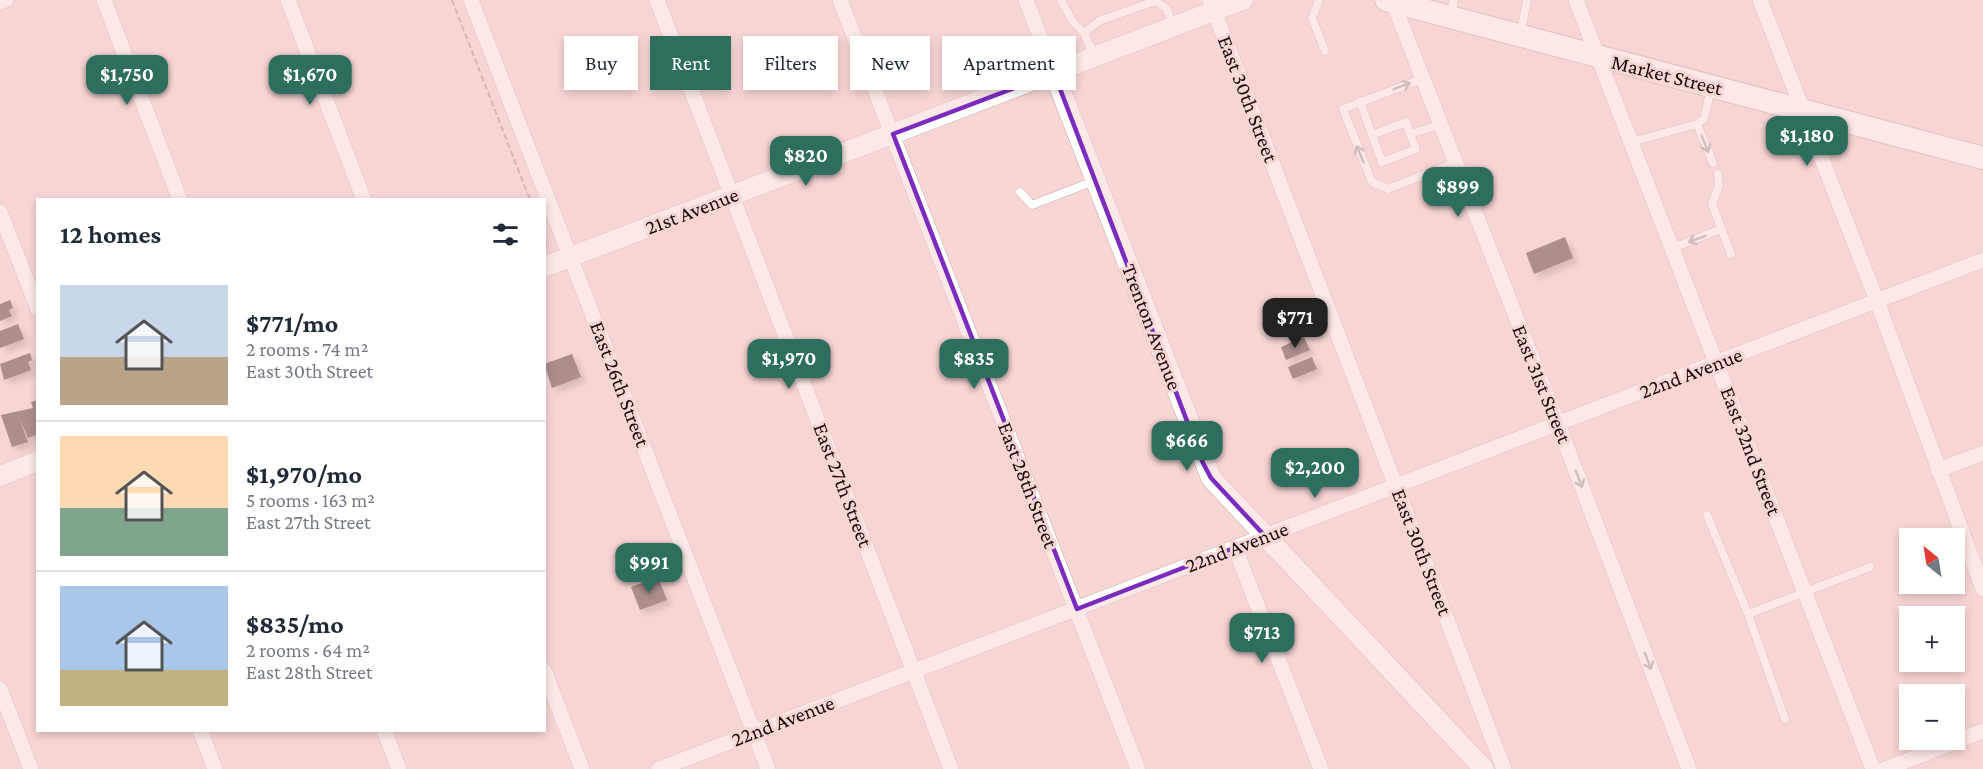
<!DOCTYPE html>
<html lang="en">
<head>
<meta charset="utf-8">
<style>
	body { margin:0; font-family:"Crimson Pro",serif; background:#f2f2f3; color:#1f2937; height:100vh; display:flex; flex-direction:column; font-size:22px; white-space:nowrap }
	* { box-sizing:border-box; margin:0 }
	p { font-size:20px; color:#747a83 }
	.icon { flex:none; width:33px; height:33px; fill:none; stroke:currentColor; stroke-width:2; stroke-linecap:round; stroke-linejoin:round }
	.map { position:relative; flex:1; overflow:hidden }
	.drawer { position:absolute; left:36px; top:198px; width:510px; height:534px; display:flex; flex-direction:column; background:#fff; border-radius:0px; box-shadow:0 3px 9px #0003 }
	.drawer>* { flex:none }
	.top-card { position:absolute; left:564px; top:36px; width:570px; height:54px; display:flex; gap:12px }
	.needle { width:39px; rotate:330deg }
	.fabs { position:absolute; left:1899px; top:528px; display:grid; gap:12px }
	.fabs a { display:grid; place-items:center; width:66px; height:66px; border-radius:0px; background:#fff; box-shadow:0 3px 9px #0003; font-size:30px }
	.price { position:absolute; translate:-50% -51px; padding:0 14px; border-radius:12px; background:#2d6e5e; color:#fff; font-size:20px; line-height:39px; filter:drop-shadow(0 2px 3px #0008) }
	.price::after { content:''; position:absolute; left:50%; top:36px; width:18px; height:14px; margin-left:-9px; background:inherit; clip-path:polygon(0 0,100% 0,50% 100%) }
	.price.current { background:#222; color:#fff }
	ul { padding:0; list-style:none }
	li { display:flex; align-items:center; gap:18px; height:150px; padding:0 24px }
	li+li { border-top:2px solid #e0e1e3 }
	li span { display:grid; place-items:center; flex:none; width:168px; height:120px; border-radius:0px; color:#555 }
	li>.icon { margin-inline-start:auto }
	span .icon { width:72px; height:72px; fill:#fffc; stroke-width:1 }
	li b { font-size:26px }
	h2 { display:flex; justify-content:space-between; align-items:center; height:72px; padding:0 24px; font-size:26px }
	.chip { padding:0 21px; border-radius:0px; background:#fff; box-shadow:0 3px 9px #0003; font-size:21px; line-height:54px }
	.chip.current { background:#2d6e5e; color:#fff }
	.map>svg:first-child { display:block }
	.building { fill:#513735; filter:url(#shadow) }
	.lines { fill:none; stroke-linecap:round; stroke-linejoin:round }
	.service-casing { stroke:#c8a8a6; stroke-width:9 }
	.minor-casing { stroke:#c8a8a6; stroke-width:16 }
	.tertiary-casing { stroke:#c8a8a6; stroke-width:21 }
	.secondary-casing { stroke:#c8a8a6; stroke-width:24 }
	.path { stroke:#ad9391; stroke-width:2; stroke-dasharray:6 3; stroke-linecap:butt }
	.service { stroke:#fff; stroke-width:8 }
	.minor { stroke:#fff; stroke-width:15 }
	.tertiary { stroke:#fff; stroke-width:20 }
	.secondary { stroke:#fff; stroke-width:22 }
	.oneway { stroke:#a39f9e }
	.marked { fill:none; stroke:#7b2cbf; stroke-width:4.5; stroke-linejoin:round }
	.labels { text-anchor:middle; stroke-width:6; stroke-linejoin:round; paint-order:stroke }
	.street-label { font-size:21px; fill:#190e0d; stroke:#f8d6d4 }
</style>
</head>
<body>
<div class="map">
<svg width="1983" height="769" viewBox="0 0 1983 769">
	<defs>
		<filter id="shadow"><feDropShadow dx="5" dy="5" stdDeviation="3" flood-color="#0004"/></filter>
	</defs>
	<rect width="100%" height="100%" fill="#f8d6d4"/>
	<path class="building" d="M 1565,237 L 1573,258 L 1534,274 L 1526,253 Z
		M 10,300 L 13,308 L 9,310 L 12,316 L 0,321 L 0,304 Z
		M 18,324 L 24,339 L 0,348 L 0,331 Z
		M 1304,337 L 1310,350 L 1286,360 L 1281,347 Z
		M 30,353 L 32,360 L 28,362 L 31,370 L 4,380 L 0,364 Z
		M 572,354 L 581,377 L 552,388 L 544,364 Z
		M 1312,357 L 1317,369 L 1293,379 L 1288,367 Z
		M 38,400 L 38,434 L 28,438 L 18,415 L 28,442 L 12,447 L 1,415 L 33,408 L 31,402 Z
		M 658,577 L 667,600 L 640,610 L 631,587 Z"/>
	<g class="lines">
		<defs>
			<path id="service" d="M 1061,0 L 1073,22 L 1084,33 L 1095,57
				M 1319,0 L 1312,18 L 1325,51
				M 1450,16 L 1454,0
				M 1521,32 L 1527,0
				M 1084,33 L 1099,21 L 1155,1 L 1166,8 L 1173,25
				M 1422,79 L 1343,109 L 1372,182 L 1388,189 L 1454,163
				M 1360,101 L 1372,135
				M 1697,124 L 1713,163
				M 1410,134 L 1416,149 L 1382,162 L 1372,135 L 1406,122 L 1410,134 L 1439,125
				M 1631,142 L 1697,124 L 1704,119 L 1711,88
				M 1718,174 L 1719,185 L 1712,204 L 1731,254
				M 1020,192 L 1032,205 L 1094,181
				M 1673,248 L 1721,229
				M 1707,515 L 1748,614 L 1870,567
				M 1748,614 L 1785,719"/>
			<path id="minor" d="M 104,0 L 180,200
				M 288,0 L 364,200
				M 471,0 L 768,769
				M 657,0 L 951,769
				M 840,0 L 1138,769
				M 1026,0 L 1054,73
				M 1210,0 L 1504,769
				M 1392,0 L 1558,424 L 1689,769
				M 1576,0 L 1873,769
				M 1760,0 L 1877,301 L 1983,589
				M 0,2 L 6,0
				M 0,212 L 38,309
				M 1938,470 L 1983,453
				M 1235,548 L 1321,769
				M 544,670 L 582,769
				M 0,689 L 31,769
				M 200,730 L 215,769
				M 384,730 L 399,769
				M 659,769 L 1983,260
				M 1885,769 L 1983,731"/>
			<path id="tertiary" d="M 1054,73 L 1211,478 L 1484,769
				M 544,267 L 1243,0
				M 0,476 L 38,461"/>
			<path id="secondary" d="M 1386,0 L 1983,158"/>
		</defs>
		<use href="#service" class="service-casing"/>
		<use href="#minor" class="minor-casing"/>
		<use href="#tertiary" class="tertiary-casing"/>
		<use href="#secondary" class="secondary-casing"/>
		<path class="path" d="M 452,0 L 530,200
			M 544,238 L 548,247"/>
		<use href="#service" class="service"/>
		<use href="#minor" class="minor"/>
		<use href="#tertiary" class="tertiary"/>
		<use href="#secondary" class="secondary"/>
	</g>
	<defs><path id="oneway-shaft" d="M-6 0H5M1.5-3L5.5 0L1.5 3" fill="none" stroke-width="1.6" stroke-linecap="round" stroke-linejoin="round" transform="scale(1.5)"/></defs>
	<g class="oneway">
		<use href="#oneway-shaft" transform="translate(1402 86) rotate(-20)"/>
		<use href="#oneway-shaft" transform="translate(1705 144) rotate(68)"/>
		<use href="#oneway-shaft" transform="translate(1360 154) rotate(-113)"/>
		<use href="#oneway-shaft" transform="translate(1697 239) rotate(159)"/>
		<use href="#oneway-shaft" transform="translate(1579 479) rotate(69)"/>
		<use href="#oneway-shaft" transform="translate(1648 661) rotate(69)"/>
	</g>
	<path d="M0 0H1983V769H0ZM 1054,73 L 1203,463 L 1211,478 L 1265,536 L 1077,609 L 893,134 Z" fill="#f8d6d4" fill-opacity=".55" fill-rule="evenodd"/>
	<path class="marked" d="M 1054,73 L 1203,463 L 1211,478 L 1265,536 L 1077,609 L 893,134 Z"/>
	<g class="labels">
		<g class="street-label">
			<text transform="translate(1667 75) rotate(14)" y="7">Market Street</text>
			<text transform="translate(1248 99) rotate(69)" y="7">East 30th Street</text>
			<text transform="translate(692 211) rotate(-21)" y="7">21st Avenue</text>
			<text transform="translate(1152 327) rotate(69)" y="7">Trenton Avenue</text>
			<text transform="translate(1691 373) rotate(-21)" y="7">22nd Avenue</text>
			<text transform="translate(620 384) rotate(69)" y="7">East 26th Street</text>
			<text transform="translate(1542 384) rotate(68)" y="7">East 31st Street</text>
			<text transform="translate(1751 451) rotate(69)" y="7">East 32nd Street</text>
			<text transform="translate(843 485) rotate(69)" y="7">East 27th Street</text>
			<text transform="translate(1028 485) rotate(69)" y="7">East 28th Street</text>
			<text transform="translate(1237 547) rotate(-21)" y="7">22nd Avenue</text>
			<text transform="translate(1422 552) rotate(69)" y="7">East 30th Street</text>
			<text transform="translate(783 721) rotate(-21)" y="7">22nd Avenue</text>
		</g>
	</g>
</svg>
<div class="fabs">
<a><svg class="needle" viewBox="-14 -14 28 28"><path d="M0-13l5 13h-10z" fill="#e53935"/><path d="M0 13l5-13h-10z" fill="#747a83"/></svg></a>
<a>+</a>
<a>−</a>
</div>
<b class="price" style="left:127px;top:106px">$1,750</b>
<b class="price" style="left:310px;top:106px">$1,670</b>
<b class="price" style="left:1807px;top:167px">$1,180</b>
<b class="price" style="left:806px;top:187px">$820</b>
<b class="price" style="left:1458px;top:218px">$899</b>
<b class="price current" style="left:1295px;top:349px">$771</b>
<b class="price" style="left:789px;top:390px">$1,970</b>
<b class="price" style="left:974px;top:390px">$835</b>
<b class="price" style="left:1187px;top:472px">$666</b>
<b class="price" style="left:1315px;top:499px">$2,200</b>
<b class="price" style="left:649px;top:594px">$991</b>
<b class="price" style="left:1262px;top:664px">$713</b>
<div class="top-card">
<a class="chip">Buy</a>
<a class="chip current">Rent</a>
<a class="chip">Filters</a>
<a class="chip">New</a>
<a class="chip">Apartment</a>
</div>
<section class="drawer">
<h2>12 homes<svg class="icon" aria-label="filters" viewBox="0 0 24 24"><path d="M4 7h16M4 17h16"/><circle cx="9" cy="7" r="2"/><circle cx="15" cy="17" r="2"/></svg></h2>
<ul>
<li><span style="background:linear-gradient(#c9d6e8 60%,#b9a48a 0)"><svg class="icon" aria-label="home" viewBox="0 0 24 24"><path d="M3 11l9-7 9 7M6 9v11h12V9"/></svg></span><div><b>$771/mo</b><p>2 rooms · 74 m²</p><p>East 30th Street</p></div></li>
<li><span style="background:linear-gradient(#ffd9b3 60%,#7fa58c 0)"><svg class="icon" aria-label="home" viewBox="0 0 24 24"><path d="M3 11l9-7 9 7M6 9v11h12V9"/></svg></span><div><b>$1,970/mo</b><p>5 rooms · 163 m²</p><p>East 27th Street</p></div></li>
<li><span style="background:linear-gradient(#a9c7e8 70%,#c2b280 0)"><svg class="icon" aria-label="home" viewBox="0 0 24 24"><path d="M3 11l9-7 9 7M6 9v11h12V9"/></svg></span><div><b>$835/mo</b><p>2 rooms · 64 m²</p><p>East 28th Street</p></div></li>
</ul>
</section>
</div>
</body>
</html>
